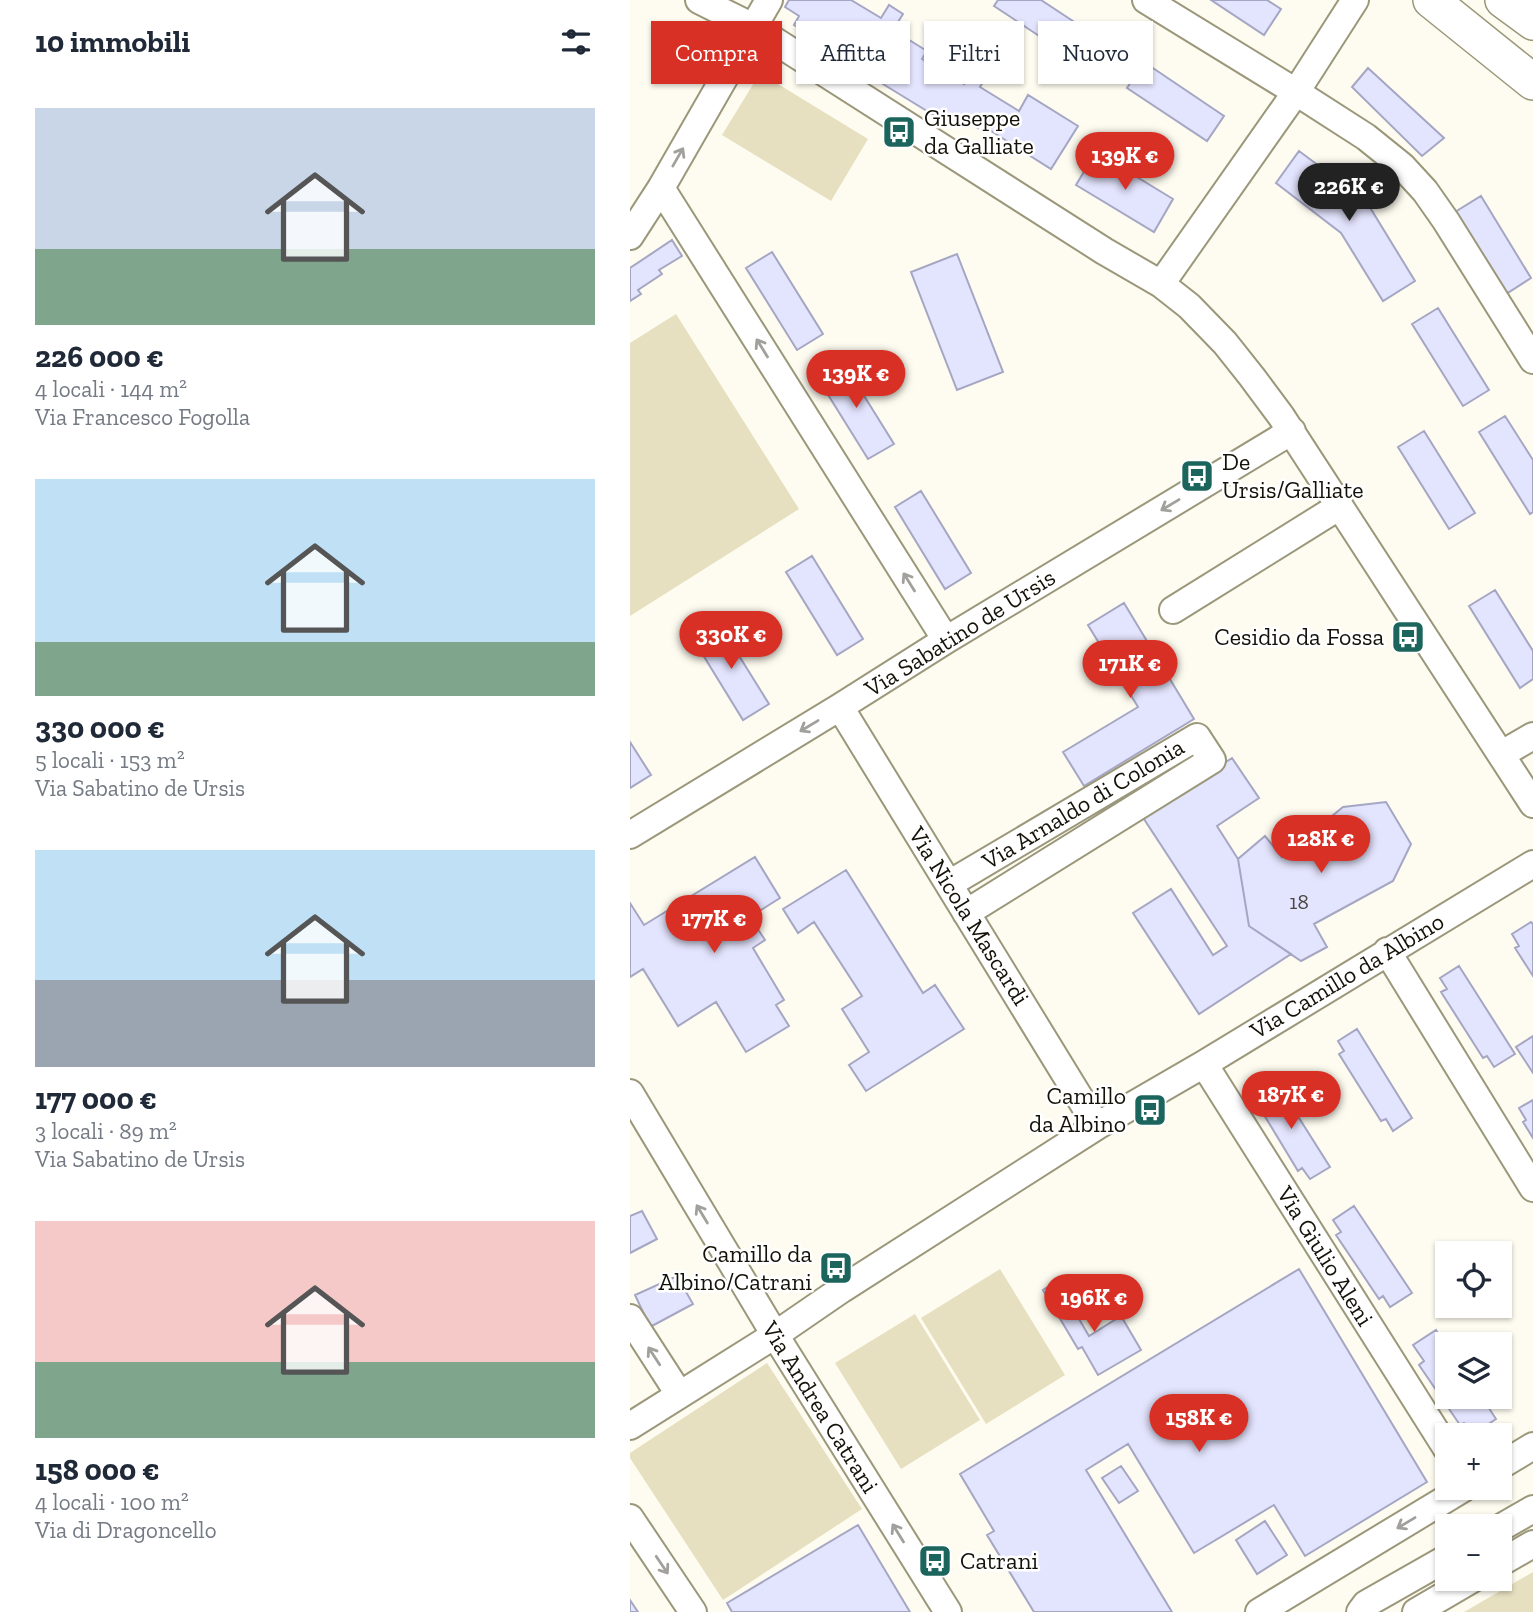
<!DOCTYPE html>
<html lang="it">
<head>
<meta charset="utf-8">
<style>
	body { margin:0; font-family:"Zilla Slab",serif; background:#f6f6f7; color:#1f2937; height:100vh; display:flex; flex-direction:column; font-size:26px; white-space:nowrap }
	* { box-sizing:border-box; margin:0 }
	p { font-size:23px; color:#747a83 }
	.icon { flex:none; width:38px; height:38px; fill:none; stroke:currentColor; stroke-width:2; stroke-linecap:round; stroke-linejoin:round }
	.map { position:relative; flex:1; overflow:hidden }
	.panel { display:flex; flex-direction:column; background:#fff; width:630px }
	.panel>* { flex:none }
	.guide { position:absolute; left:21px; top:21px; width:665px; height:63px; display:flex; gap:14px }
	.buttons { position:absolute; left:805px; top:1241px; display:grid; gap:14px }
	.buttons a { display:grid; place-items:center; width:77px; height:77px; border-radius:0px; background:#fff; box-shadow:0 2px 5px #0004; font-size:35px }
	.price { position:absolute; translate:-50% -60px; padding:0 16px; border-radius:24px; background:#d93025; color:#fff; font-size:23px; line-height:46px; filter:drop-shadow(0 2px 4px #0008) }
	.price::after { content:''; position:absolute; left:50%; top:42px; width:21px; height:16px; margin-left:-10px; background:inherit; clip-path:polygon(0 0,100% 0,50% 100%) }
	.price.active { background:#222; color:#fff }
	ul { padding:0; list-style:none }
	li { display:grid; align-content:center; gap:14px; height:371px; padding:0 35px }
	li span { display:grid; place-items:center; height:217px; border-radius:0px; color:#555 }
	li>.icon { margin-inline-start:auto }
	span .icon { width:126px; height:126px; fill:#fffc; stroke-width:1 }
	li b { font-size:30px }
	h2 { display:flex; justify-content:space-between; align-items:center; height:84px; padding:0 35px; font-size:30px }
	.pill { padding:0 24px; border-radius:0px; background:#fff; box-shadow:0 2px 5px #0004; font-size:24px; line-height:63px }
	.pill.active { background:#d93025; color:#fff }
	main { display:flex; flex:1; min-height:0 }
	.map>svg:first-child { display:block }
	.green { fill:#e6e0c0 }
	.building { fill:#e3e4fd; stroke:#a5a6c3; stroke-width:2 }
	.lines { fill:none; stroke-linecap:round; stroke-linejoin:round }
	.minor-casing { stroke:#9b977a; stroke-width:30 }
	.major-casing { stroke:#9b977a; stroke-width:38 }
	.minor { stroke:#fff; stroke-width:26 }
	.major { stroke:#fff; stroke-width:35 }
	.oneway { stroke:#a1a09c }
	.labels { text-anchor:middle; stroke-width:5; stroke-linejoin:round; paint-order:stroke }
	.number-label { font-size:21px; fill:#484645 }
	.poi-label { font-size:24px; fill:#141208; stroke:#fff; text-anchor:start }
	.street-label { font-size:24px; fill:#141208; stroke:#fff }
</style>
</head>
<body>
<main>
<section class="panel">
<h2>10 immobili<svg class="icon" aria-label="filters" viewBox="0 0 24 24"><path d="M4 7h16M4 17h16"/><circle cx="9" cy="7" r="2"/><circle cx="15" cy="17" r="2"/></svg></h2>
<ul>
<li><span style="background:linear-gradient(#c9d6e8 65%,#7fa58c 0)"><svg class="icon" aria-label="home" viewBox="0 0 24 24"><path d="M3 11l9-7 9 7M6 9v11h12V9"/></svg></span><div><b>226 000 €</b><p>4 locali · 144 m²</p><p>Via Francesco Fogolla</p></div></li>
<li><span style="background:linear-gradient(#bfe0f5 75%,#7fa58c 0)"><svg class="icon" aria-label="home" viewBox="0 0 24 24"><path d="M3 11l9-7 9 7M6 9v11h12V9"/></svg></span><div><b>330 000 €</b><p>5 locali · 153 m²</p><p>Via Sabatino de Ursis</p></div></li>
<li><span style="background:linear-gradient(#bfe0f5 60%,#9aa5b1 0)"><svg class="icon" aria-label="home" viewBox="0 0 24 24"><path d="M3 11l9-7 9 7M6 9v11h12V9"/></svg></span><div><b>177 000 €</b><p>3 locali · 89 m²</p><p>Via Sabatino de Ursis</p></div></li>
<li><span style="background:linear-gradient(#f6c9c9 65%,#7fa58c 0)"><svg class="icon" aria-label="home" viewBox="0 0 24 24"><path d="M3 11l9-7 9 7M6 9v11h12V9"/></svg></span><div><b>158 000 €</b><p>4 locali · 100 m²</p><p>Via di Dragoncello</p></div></li>
</ul>
</section>
<div class="map">
<svg width="903" height="1612" viewBox="0 0 903 1612">
	<rect width="100%" height="100%" fill="#fefcf0"/>
	<path class="green" d="M 130,73 L 238,139 L 201,201 L 92,135 Z
		M 46,314 L 169,509 L 0,616 L 0,343 Z
		M 370,1269 L 435,1375 L 356,1424 L 291,1318 Z
		M 285,1314 L 350,1420 L 271,1469 L 205,1363 Z
		M 137,1363 L 232,1509 L 93,1600 L 0,1458 L 0,1453 Z
		M 903,1572 L 903,1612 L 834,1612 Z"/>
	<path class="building" d="M 159,0 L 221,0 L 251,18 L 259,5 L 273,14 L 263,30 L 297,51 L 292,59 L 334,84 L 338,77 L 346,82 L 351,74 L 356,77 L 350,87 L 389,111 L 398,95 L 448,126 L 421,169 L 350,124 L 348,128 L 330,117 L 323,127 L 235,73 L 243,61 L 211,41 L 208,44 L 189,33 L 186,38 L 164,25 L 169,16 L 155,7 Z
		M 368,0 L 411,0 L 461,33 L 444,59 L 364,6 Z
		M 581,0 L 637,0 L 651,9 L 634,35 Z
		M 514,62 L 594,116 L 577,141 L 497,88 Z
		M 738,68 L 814,138 L 792,156 L 722,87 Z
		M 669,151 L 736,201 L 785,281 L 753,301 L 711,233 L 646,183 Z
		M 466,152 L 543,199 L 524,232 L 446,185 Z
		M 851,196 L 901,278 L 876,294 L 825,212 Z
		M 42,240 L 52,256 L 29,270 L 32,274 L 8,290 L 11,294 L 0,301 L 0,268 Z
		M 142,252 L 193,334 L 167,350 L 116,268 Z
		M 327,254 L 373,372 L 327,390 L 281,272 Z
		M 808,308 L 859,390 L 833,406 L 782,324 Z
		M 213,362 L 264,444 L 238,459 L 187,377 Z
		M 875,416 L 903,460 L 903,512 L 900,514 L 849,432 Z
		M 794,431 L 845,513 L 819,529 L 768,447 Z
		M 291,491 L 341,573 L 315,589 L 265,507 Z
		M 182,556 L 233,639 L 207,655 L 156,572 Z
		M 865,590 L 903,651 L 903,679 L 890,688 L 839,606 Z
		M 494,603 L 564,719 L 454,786 L 433,752 L 508,707 L 458,625 Z
		M 88,622 L 139,704 L 113,720 L 62,637 Z
		M 0,742 L 21,775 L 0,788 Z
		M 602,758 L 629,798 L 587,826 L 608,859 L 619,926 L 661,954 L 569,1014 L 503,913 L 541,889 L 583,955 L 597,946 L 512,816 Z
		M 756,802 L 781,844 L 763,881 L 684,924 L 697,947 L 671,961 L 619,926 L 608,859 L 635,836 L 652,857 L 713,807 Z
		M 125,857 L 150,898 L 120,917 L 135,940 L 123,948 L 154,1000 L 146,1005 L 159,1026 L 116,1052 L 86,1002 L 48,1026 L 13,969 L 0,977 L 0,903 L 14,925 Z
		M 216,870 L 293,993 L 305,985 L 334,1029 L 236,1091 L 219,1065 L 239,1052 L 212,1009 L 232,996 L 184,922 L 168,933 L 153,909 Z
		M 901,922 L 903,924 L 903,976 L 885,948 L 889,946 L 882,934 Z
		M 829,966 L 885,1054 L 864,1067 L 857,1056 L 853,1058 L 811,992 L 817,989 L 810,978 Z
		M 727,1029 L 782,1118 L 763,1131 L 756,1119 L 751,1121 L 709,1054 L 714,1051 L 708,1041 Z
		M 903,1036 L 903,1073 L 886,1047 Z
		M 645,1080 L 700,1167 L 680,1179 L 672,1168 L 668,1171 L 628,1105 L 632,1102 L 626,1092 Z
		M 903,1100 L 903,1138 L 893,1122 L 896,1120 L 889,1108 Z
		M 724,1206 L 782,1293 L 760,1307 L 753,1296 L 749,1299 L 706,1235 L 711,1232 L 703,1220 Z
		M 12,1211 L 27,1239 L 0,1253 L 0,1216 Z
		M 669,1269 L 797,1482 L 675,1556 L 644,1505 L 564,1553 L 498,1444 L 456,1470 L 542,1612 L 404,1612 L 357,1535 L 364,1531 L 330,1474 Z
		M 47,1276 L 63,1304 L 20,1327 L 5,1295 Z
		M 427,1281 L 459,1336 L 491,1316 L 511,1350 L 468,1375 L 452,1347 L 448,1349 L 413,1290 Z
		M 806,1330 L 817,1347 L 817,1396 L 851,1396 L 866,1419 L 842,1435 L 834,1423 L 830,1425 L 789,1365 L 794,1361 L 783,1345 Z
		M 491,1466 L 508,1491 L 489,1503 L 472,1478 Z
		M 635,1521 L 657,1555 L 627,1574 L 606,1540 Z
		M 228,1525 L 280,1612 L 102,1612 L 97,1603 Z
		M 0,1600 L 8,1612 L 0,1612 Z"/>
	<g class="lines">
		<defs>
			<path id="minor" d="M 69,0 L 123,27 L 474,251 L 531,284 L 559,306 L 595,343 L 622,377 L 651,416 L 903,804
				M 516,0 L 666,92 L 736,137 L 772,166 L 795,191 L 816,221 L 903,360
				M 31,188 L 316,640
				M 0,236 L 31,188 L 139,0
				M 531,284 L 666,92 L 725,0
				M 543,610 L 710,506
				M 210,707 L 467,1126
				M 872,754 L 903,736
				M 0,835 L 210,707 L 316,640 L 662,431
				M 319,884 L 567,737 L 582,760 L 336,913
				M 757,951 L 903,1188
				M 574,1064 L 817,1449
				M 0,1093 L 145,1335 L 318,1612
				M 0,1318 L 49,1394
				M 0,1426 L 145,1335 L 212,1289 L 467,1126 L 574,1064 L 903,864
				M 870,1466 L 903,1446
				M 0,1518 L 63,1612
				M 870,1528 L 903,1509
				M 870,1563 L 903,1544
				M 629,1612 L 834,1488
				M 730,1612 L 736,1604 L 817,1558
				M 786,1612 L 844,1578"/>
			<path id="major" d="M 801,0 L 903,82
				M 873,0 L 903,22"/>
		</defs>
		<use href="#minor" class="minor-casing"/>
		<use href="#major" class="major-casing"/>
		<use href="#minor" class="minor"/>
		<use href="#major" class="major"/>
	</g>
	<defs><path id="oneway-shaft" d="M-6 0H5M1.5-3L5.5 0L1.5 3" fill="none" stroke-width="1.6" stroke-linecap="round" stroke-linejoin="round" transform="scale(1.75)"/></defs>
	<g class="oneway">
		<use href="#oneway-shaft" transform="translate(48 157) rotate(-60)"/>
		<use href="#oneway-shaft" transform="translate(132 348) rotate(-122)"/>
		<use href="#oneway-shaft" transform="translate(540 505) rotate(149)"/>
		<use href="#oneway-shaft" transform="translate(279 582) rotate(-122)"/>
		<use href="#oneway-shaft" transform="translate(179 726) rotate(149)"/>
		<use href="#oneway-shaft" transform="translate(72 1214) rotate(-121)"/>
		<use href="#oneway-shaft" transform="translate(24 1356) rotate(-123)"/>
		<use href="#oneway-shaft" transform="translate(776 1523) rotate(149)"/>
		<use href="#oneway-shaft" transform="translate(268 1533) rotate(-122)"/>
		<use href="#oneway-shaft" transform="translate(32 1565) rotate(56)"/>
	</g>
	<defs>
		<symbol id="bus-square" viewBox="-11 -11 22 22"><rect x="-9" y="-9" width="18" height="18" rx="4" fill="#1b655d" stroke="#fff"/><path d="M-5-6H5V4H4V6H2V4H-2V6H-4V4H-5ZM-3.5-4V0h7V-4ZM-3.5 1.2v1.5H-2V1.2ZM2 1.2v1.5H3.5V1.2Z" fill="#fff"/></symbol>
	</defs>
	<g fill-rule="evenodd">
		<use href="#bus-square" x="250" y="113" width="38" height="38"/>
		<use href="#bus-square" x="548" y="457" width="38" height="38"/>
		<use href="#bus-square" x="759" y="618" width="38" height="38"/>
		<use href="#bus-square" x="501" y="1091" width="38" height="38"/>
		<use href="#bus-square" x="187" y="1249" width="38" height="38"/>
		<use href="#bus-square" x="286" y="1542" width="38" height="38"/>
	</g>
	<g class="labels">
		<g class="number-label">
			<text x="669" y="909">18</text>
		</g>
		<g class="poi-label">
			<text x="294" y="126">Giuseppe<tspan x="294" dy="28">da Galliate</tspan></text>
			<text x="592" y="470">De<tspan x="592" dy="28">Ursis/Galliate</tspan></text>
			<text x="754" y="645" text-anchor="end">Cesidio da Fossa</text>
			<text x="496" y="1104" text-anchor="end">Camillo<tspan x="496" dy="28">da Albino</tspan></text>
			<text x="182" y="1262" text-anchor="end">Camillo da<tspan x="182" dy="28">Albino/Catrani</tspan></text>
			<text x="330" y="1569">Catrani</text>
		</g>
		<g class="street-label">
			<text transform="translate(330 633) rotate(-32)" y="8">Via Sabatino de Ursis</text>
			<text transform="translate(453 804) rotate(-31)" y="8">Via Arnaldo di Colonia</text>
			<text transform="translate(339 916) rotate(58)" y="8">Via Nicola Mascardi</text>
			<text transform="translate(717 976) rotate(-31)" y="8">Via Camillo da Albino</text>
			<text transform="translate(695 1256) rotate(58)" y="8">Via Giulio Aleni</text>
			<text transform="translate(190 1407) rotate(58)" y="8">Via Andrea Catrani</text>
		</g>
	</g>
</svg>
<div class="buttons">
<a><svg class="icon" aria-label="locate" viewBox="0 0 24 24"><circle cx="12" cy="12" r="6"/><path d="M12 2v4M12 18v4M2 12h4M18 12h4"/></svg></a>
<a><svg class="icon" aria-label="layers" viewBox="0 0 24 24"><path d="M12 4l9 5-9 5-9-5zM3 14l9 5 9-5"/></svg></a>
<a>+</a>
<a>−</a>
</div>
<b class="price" style="left:495px;top:192px">139K €</b>
<b class="price active" style="left:719px;top:223px">226K €</b>
<b class="price" style="left:226px;top:410px">139K €</b>
<b class="price" style="left:101px;top:671px">330K €</b>
<b class="price" style="left:500px;top:700px">171K €</b>
<b class="price" style="left:691px;top:875px">128K €</b>
<b class="price" style="left:84px;top:955px">177K €</b>
<b class="price" style="left:661px;top:1131px">187K €</b>
<b class="price" style="left:464px;top:1334px">196K €</b>
<b class="price" style="left:569px;top:1454px">158K €</b>
<div class="guide">
<a class="pill active">Compra</a>
<a class="pill">Affitta</a>
<a class="pill">Filtri</a>
<a class="pill">Nuovo</a>
</div>
</div>
</main>
</body>
</html>
